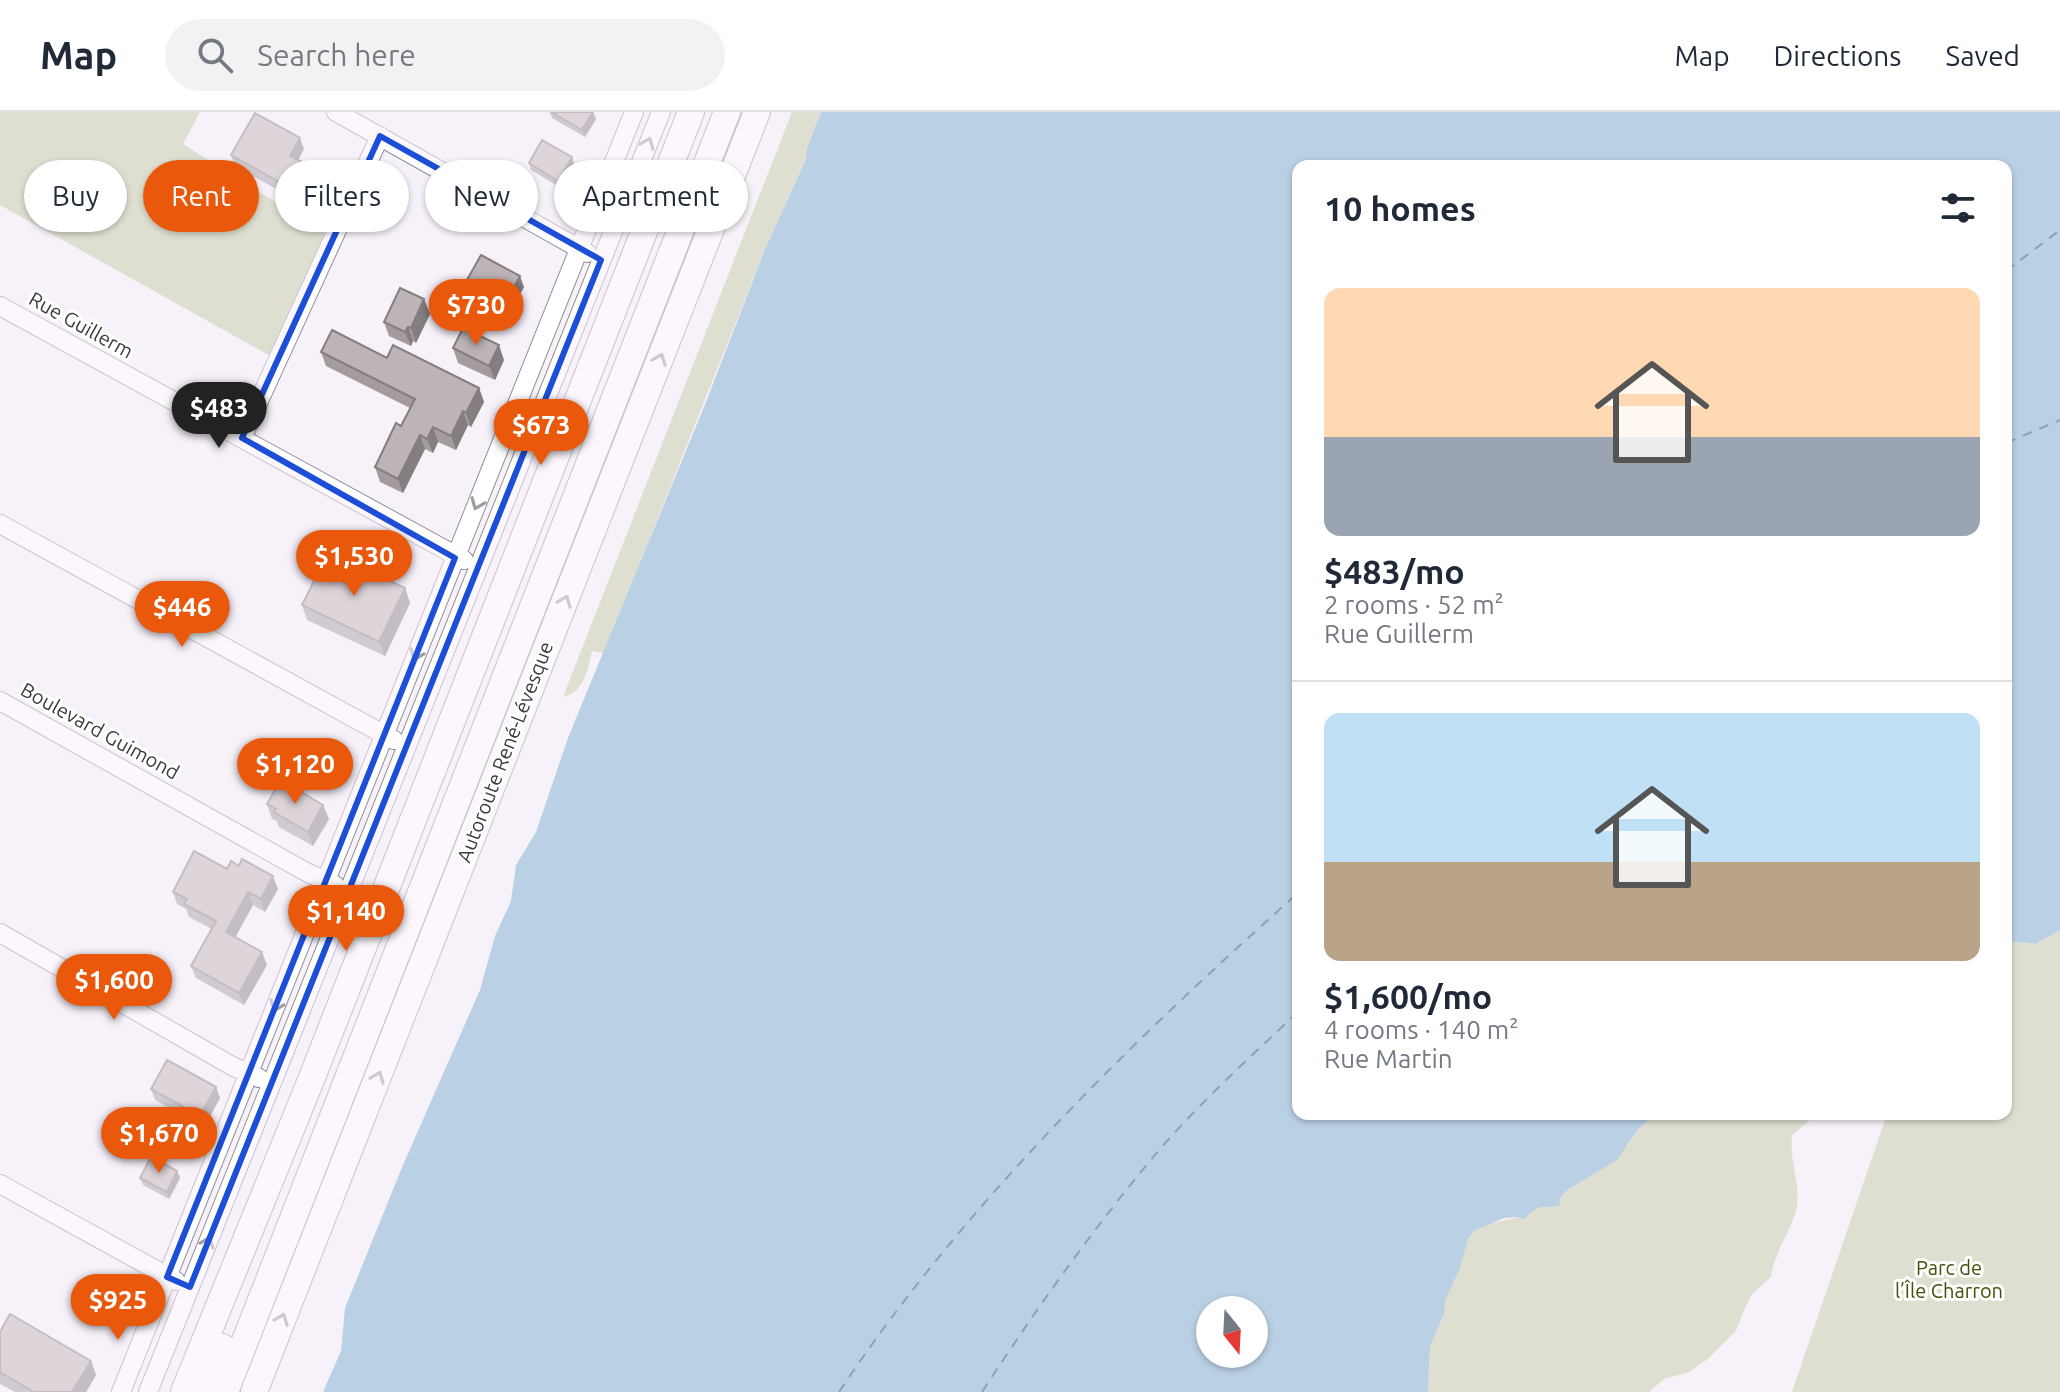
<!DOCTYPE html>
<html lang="en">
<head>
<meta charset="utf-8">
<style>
	body { margin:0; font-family:Ubuntu,sans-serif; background:#f2f2f3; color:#1f2937; height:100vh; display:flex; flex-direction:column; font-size:30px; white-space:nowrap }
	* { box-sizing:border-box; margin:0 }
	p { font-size:26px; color:#747a83 }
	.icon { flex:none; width:44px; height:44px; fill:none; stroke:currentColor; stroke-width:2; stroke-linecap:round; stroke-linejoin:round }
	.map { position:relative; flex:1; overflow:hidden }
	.sheet { position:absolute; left:1292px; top:48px; width:720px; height:960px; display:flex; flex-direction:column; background:#fff; border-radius:16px; box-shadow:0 2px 6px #0004 }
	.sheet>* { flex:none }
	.banner { position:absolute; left:24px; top:48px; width:760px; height:72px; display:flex; gap:16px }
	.needle { width:52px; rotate:162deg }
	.buttons { position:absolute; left:1196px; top:1184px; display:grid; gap:16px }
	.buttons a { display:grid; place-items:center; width:72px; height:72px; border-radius:50%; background:#fff; box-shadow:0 2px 6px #0004; font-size:40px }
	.price { position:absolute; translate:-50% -68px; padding:0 18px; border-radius:28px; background:#ea580c; color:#fff; font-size:26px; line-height:52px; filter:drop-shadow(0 2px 4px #0008) }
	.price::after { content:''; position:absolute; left:50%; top:48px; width:24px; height:18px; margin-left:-12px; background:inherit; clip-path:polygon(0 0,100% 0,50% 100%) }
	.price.selected { background:#222; color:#fff }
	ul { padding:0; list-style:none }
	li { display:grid; align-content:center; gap:16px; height:424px; padding:0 32px }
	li+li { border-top:2px solid #e0e1e3 }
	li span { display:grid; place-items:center; height:248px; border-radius:16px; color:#555 }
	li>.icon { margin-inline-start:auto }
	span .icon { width:144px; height:144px; fill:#fffc; stroke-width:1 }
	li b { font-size:34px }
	h2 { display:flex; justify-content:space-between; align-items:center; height:96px; padding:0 32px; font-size:34px }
	.chip { padding:0 28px; border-radius:36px; background:#fff; box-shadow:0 2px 6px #0004; font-size:28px; line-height:72px }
	.chip.selected { background:#ea580c; color:#fff }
	header { display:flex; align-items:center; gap:48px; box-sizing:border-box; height:112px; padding:0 40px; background:#fff; border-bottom:2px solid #e0e1e3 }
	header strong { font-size:38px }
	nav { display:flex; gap:44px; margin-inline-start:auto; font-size:28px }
	.search { width:560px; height:72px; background:#f2f2f3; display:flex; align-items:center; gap:20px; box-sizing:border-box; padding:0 28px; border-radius:44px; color:#747a83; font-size:30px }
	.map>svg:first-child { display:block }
	.green { fill:#c1c9a0 }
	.water { fill:#6faacd; fill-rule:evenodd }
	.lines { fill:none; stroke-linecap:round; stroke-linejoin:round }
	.ferry { stroke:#11425a; stroke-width:2; stroke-dasharray:10 8; stroke-linecap:butt }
	.minor-casing { stroke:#938e96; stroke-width:20 }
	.highway-casing { stroke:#938e96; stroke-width:28 }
	.minor { stroke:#fff; stroke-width:18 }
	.highway { stroke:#fff; stroke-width:26 }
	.wall { fill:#a39b9d }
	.shaded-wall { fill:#857e80 }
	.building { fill:#beb4b7; stroke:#857e80; stroke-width:2 }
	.oneway { stroke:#9e9c9e }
	.marked { fill:none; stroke:#1d4ed8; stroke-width:6; stroke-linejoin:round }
	.labels { text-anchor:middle; stroke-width:6; stroke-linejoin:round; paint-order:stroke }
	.street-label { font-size:20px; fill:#3c3a3d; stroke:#fff }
	.park-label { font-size:20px; fill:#464f09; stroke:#fff }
</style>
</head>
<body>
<header>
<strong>Map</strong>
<div class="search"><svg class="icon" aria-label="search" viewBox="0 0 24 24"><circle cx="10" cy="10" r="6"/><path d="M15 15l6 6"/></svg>Search here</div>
<nav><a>Map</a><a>Directions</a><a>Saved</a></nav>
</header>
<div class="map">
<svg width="2060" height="1280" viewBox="0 0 2060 1280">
	<rect width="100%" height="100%" fill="#f7f1fa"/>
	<path class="green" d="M 0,0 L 200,0 L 183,32 L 328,123 L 272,245 L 0,93 Z
		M 792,0 L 821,0 L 807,36 L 806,46 L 765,137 L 604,541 L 592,539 C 588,556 584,581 563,585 Z
		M 2060,818 L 2060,1280 L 1792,1280 L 1887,1002 L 2006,1002 L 2006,829 L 2036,832 Z
		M 1657,1002 L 1817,1002 L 1792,1023 C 1789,1046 1800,1069 1797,1093 C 1793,1118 1774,1139 1771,1165 L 1751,1183 L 1735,1220 L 1708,1247 L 1689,1260 L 1664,1267 L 1649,1280 L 1428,1280 L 1430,1235 L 1444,1202 L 1444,1189 L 1460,1156 L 1468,1127 L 1474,1119 L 1489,1112 L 1518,1105 L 1544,1093 L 1552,1094 L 1560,1089 L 1561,1084 L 1569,1077 L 1628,1033 L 1639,1016 Z"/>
	<path class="water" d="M 821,0 L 2060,0 L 2060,818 L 2036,832 L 2006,829 L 2008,663 L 2006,651 L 2006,54 L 1298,54 L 1298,1002 L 1657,1002 L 1639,1016 L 1617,1048 L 1569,1077 L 1561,1084 L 1559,1094 C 1536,1096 1541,1092 1524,1107 L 1517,1105 L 1504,1106 L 1474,1119 L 1468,1127 L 1460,1156 L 1445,1189 L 1444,1202 L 1430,1235 L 1428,1280 L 323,1280 L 341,1239 L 345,1196 L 403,1053 L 480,878 L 495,824 L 511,789 L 516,753 L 536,720 L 568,626 L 706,290 L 765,137 L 806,47 L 807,36 ZM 1210,1198 L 1254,1198 L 1254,1242 L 1210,1242 Z"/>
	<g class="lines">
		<path class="ferry" d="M 2006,159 L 2060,118
			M 2006,331 L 2060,308
			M 839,1280 C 965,1091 1130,931 1298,781
			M 982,1280 C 1036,1197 1095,1114 1159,1038 C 1202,989 1250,945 1298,900"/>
		<defs>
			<path id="minor" d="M 336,0 L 587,141
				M 0,194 L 464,448
				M 242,326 L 380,24
				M 0,412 L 394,628
				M 0,589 L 308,761 L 335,773
				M 0,821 L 232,954 L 259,966
				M 0,1072 L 176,1169
				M 121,1280 L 634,0
				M 148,1280 L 661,0"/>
			<path id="highway" d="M 184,1280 L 311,968 L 691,0
				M 205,1280 L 222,1235
				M 225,1280 L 727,0
				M 254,1280 L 757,0"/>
		</defs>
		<use href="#minor" class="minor-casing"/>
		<use href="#highway" class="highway-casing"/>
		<use href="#minor" class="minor"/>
		<use href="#highway" class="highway"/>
	</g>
	<path class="wall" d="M 550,0 L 593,0 L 596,7 L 585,25 L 552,6 Z
		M 304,37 L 298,48 L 306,52 L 310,63 L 296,88 L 235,54 L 231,43 Z
		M 572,45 L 574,52 L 561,76 L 531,58 L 529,51 Z
		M 463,175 L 524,175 L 505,207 L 467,186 Z
		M 424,187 L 430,202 L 416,231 L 413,229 L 411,234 L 389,224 L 384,210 Z
		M 453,236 L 504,248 L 495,268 L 458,251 Z
		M 321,240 L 387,246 L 479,276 L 484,290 L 471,315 L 468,313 L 456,338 L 438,330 L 433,341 L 425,337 L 403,381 L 380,370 L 375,355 L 401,314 L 410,296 L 326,254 Z
		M 320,467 L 405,476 L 410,491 L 385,544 L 307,508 L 302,493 Z
		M 267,692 L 329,707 L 313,734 L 279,715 L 277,709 L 272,707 Z
		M 227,757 L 278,777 L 265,800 L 253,793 L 235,825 L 267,853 L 244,893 L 196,866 L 191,854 L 212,817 L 189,805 L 186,797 L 177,792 L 173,780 Z
		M 216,975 L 220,986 L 204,1015 L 155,988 L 151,977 Z
		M 177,1059 L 180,1066 L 169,1087 L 143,1073 L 140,1066 Z
		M 0,1220 L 91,1249 L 96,1263 L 86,1280 L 15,1280 L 0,1272 Z"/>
	<path class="shaded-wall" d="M 593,0 L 596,7 L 585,25 L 582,18 Z
		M 300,26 L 304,37 L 294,55 L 290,44 Z
		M 572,45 L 574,52 L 561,76 L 558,69 Z
		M 306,52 L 310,63 L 296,88 L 292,77 Z
		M 520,164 L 524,175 L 505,207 L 502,197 Z
		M 424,187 L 430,202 L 416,231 L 411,216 Z
		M 408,215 L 413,229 L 411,234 L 405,220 Z
		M 499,233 L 504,248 L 495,268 L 489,254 Z
		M 479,276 L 484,290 L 471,315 L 466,301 Z
		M 463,299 L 468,313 L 456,338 L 451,324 Z
		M 433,315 L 438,330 L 433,341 L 427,327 Z
		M 420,323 L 425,337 L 403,381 L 398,367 Z
		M 405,476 L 410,491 L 385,544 L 379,530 Z
		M 323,693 L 329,707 L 313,734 L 308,720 Z
		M 273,764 L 278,777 L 265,800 L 261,787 Z
		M 248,780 L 253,793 L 231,833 L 226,820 Z
		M 262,840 L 267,853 L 244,893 L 239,881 Z
		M 216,975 L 220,986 L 204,1015 L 200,1004 Z
		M 177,1059 L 180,1066 L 169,1087 L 167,1080 Z
		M 91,1249 L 96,1263 L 86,1280 L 72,1280 Z"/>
	<path class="building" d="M 551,0 L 593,0 L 582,18 Z
		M 255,1 L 300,26 L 290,44 L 306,52 L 292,77 L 231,43 Z
		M 542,28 L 572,45 L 558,69 L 529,51 Z
		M 481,143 L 520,164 L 502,197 L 463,175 Z
		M 400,176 L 424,187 L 411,216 L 408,215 L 405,220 L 384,210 Z
		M 463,216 L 499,233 L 489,254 L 453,236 Z
		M 332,218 L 387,246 L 393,233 L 479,276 L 466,301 L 463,299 L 451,324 L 433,315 L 427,327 L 420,323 L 398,367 L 375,355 L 396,311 L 401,314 L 415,287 L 321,240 Z
		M 332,442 L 405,476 L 379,530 L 302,493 L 316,465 L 320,467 Z
		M 281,668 L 323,693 L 308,720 L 274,700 L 276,697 L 267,692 Z
		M 194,739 L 227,757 L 231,749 L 239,754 L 242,747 L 273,764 L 261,787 L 248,780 L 226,820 L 262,840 L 239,881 L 191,854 L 216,809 L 184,792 L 187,787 L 173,780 Z
		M 167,948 L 216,975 L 200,1004 L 151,977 Z
		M 151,1045 L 177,1059 L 167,1080 L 140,1066 Z
		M 10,1202 L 91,1249 L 72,1280 L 34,1280 L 0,1260 L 0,1220 Z"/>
	<defs><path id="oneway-chevron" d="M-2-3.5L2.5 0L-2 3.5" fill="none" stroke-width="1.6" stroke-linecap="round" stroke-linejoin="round" transform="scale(2)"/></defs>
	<g class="oneway">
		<use href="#oneway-chevron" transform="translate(648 31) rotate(-68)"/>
		<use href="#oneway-chevron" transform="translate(660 247) rotate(-69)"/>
		<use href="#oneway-chevron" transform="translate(477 392) rotate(112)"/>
		<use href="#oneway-chevron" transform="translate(565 489) rotate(-69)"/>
		<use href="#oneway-chevron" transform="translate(416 543) rotate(112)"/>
		<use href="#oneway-chevron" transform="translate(276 894) rotate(112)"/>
		<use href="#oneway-chevron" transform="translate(378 965) rotate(-69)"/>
		<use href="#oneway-chevron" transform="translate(208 1130) rotate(-68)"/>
		<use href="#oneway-chevron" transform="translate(282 1207) rotate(-69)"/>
	</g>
	<path d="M0 0H2060V1280H0ZM 380,24 L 601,148 L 190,1175 L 167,1165 L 455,446 L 242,326 Z" fill="#f7f1fa" fill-opacity=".55" fill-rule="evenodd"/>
	<path class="marked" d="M 380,24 L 601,148 L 190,1175 L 167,1165 L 455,446 L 242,326 Z"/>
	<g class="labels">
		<g class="street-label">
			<text transform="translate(81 213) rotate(29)" y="7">Rue Guillerm</text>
			<text transform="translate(100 619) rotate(29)" y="7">Boulevard Guimond</text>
			<text transform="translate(505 640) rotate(-69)" y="7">Autoroute René-Lévesque</text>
		</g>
		<g class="park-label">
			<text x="1949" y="1163">Parc de<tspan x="1949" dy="23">l’Île Charron</tspan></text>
		</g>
	</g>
</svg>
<div class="buttons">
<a><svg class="needle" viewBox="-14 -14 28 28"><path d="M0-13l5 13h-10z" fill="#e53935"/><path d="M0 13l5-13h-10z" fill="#747a83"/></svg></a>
</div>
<b class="price" style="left:476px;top:235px">$730</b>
<b class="price selected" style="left:219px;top:338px">$483</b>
<b class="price" style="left:541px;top:355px">$673</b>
<b class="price" style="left:354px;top:486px">$1,530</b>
<b class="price" style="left:182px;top:537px">$446</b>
<b class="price" style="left:295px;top:694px">$1,120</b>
<b class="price" style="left:346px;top:841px">$1,140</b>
<b class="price" style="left:114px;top:910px">$1,600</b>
<b class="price" style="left:159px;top:1063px">$1,670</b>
<b class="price" style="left:118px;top:1230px">$925</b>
<div class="banner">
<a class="chip">Buy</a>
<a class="chip selected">Rent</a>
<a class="chip">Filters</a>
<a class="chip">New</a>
<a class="chip">Apartment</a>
</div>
<section class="sheet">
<h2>10 homes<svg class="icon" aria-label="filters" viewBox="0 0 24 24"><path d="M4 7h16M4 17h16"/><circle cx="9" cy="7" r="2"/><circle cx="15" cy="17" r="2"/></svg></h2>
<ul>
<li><span style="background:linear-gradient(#ffd9b3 60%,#9aa5b1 0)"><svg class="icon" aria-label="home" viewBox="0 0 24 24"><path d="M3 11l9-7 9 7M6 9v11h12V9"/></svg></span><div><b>$483/mo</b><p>2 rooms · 52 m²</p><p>Rue Guillerm</p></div></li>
<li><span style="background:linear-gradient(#bfe0f5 60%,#b9a48a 0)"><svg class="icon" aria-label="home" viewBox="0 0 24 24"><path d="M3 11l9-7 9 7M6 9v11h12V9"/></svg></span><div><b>$1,600/mo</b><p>4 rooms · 140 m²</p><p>Rue Martin</p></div></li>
</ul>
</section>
</div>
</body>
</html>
